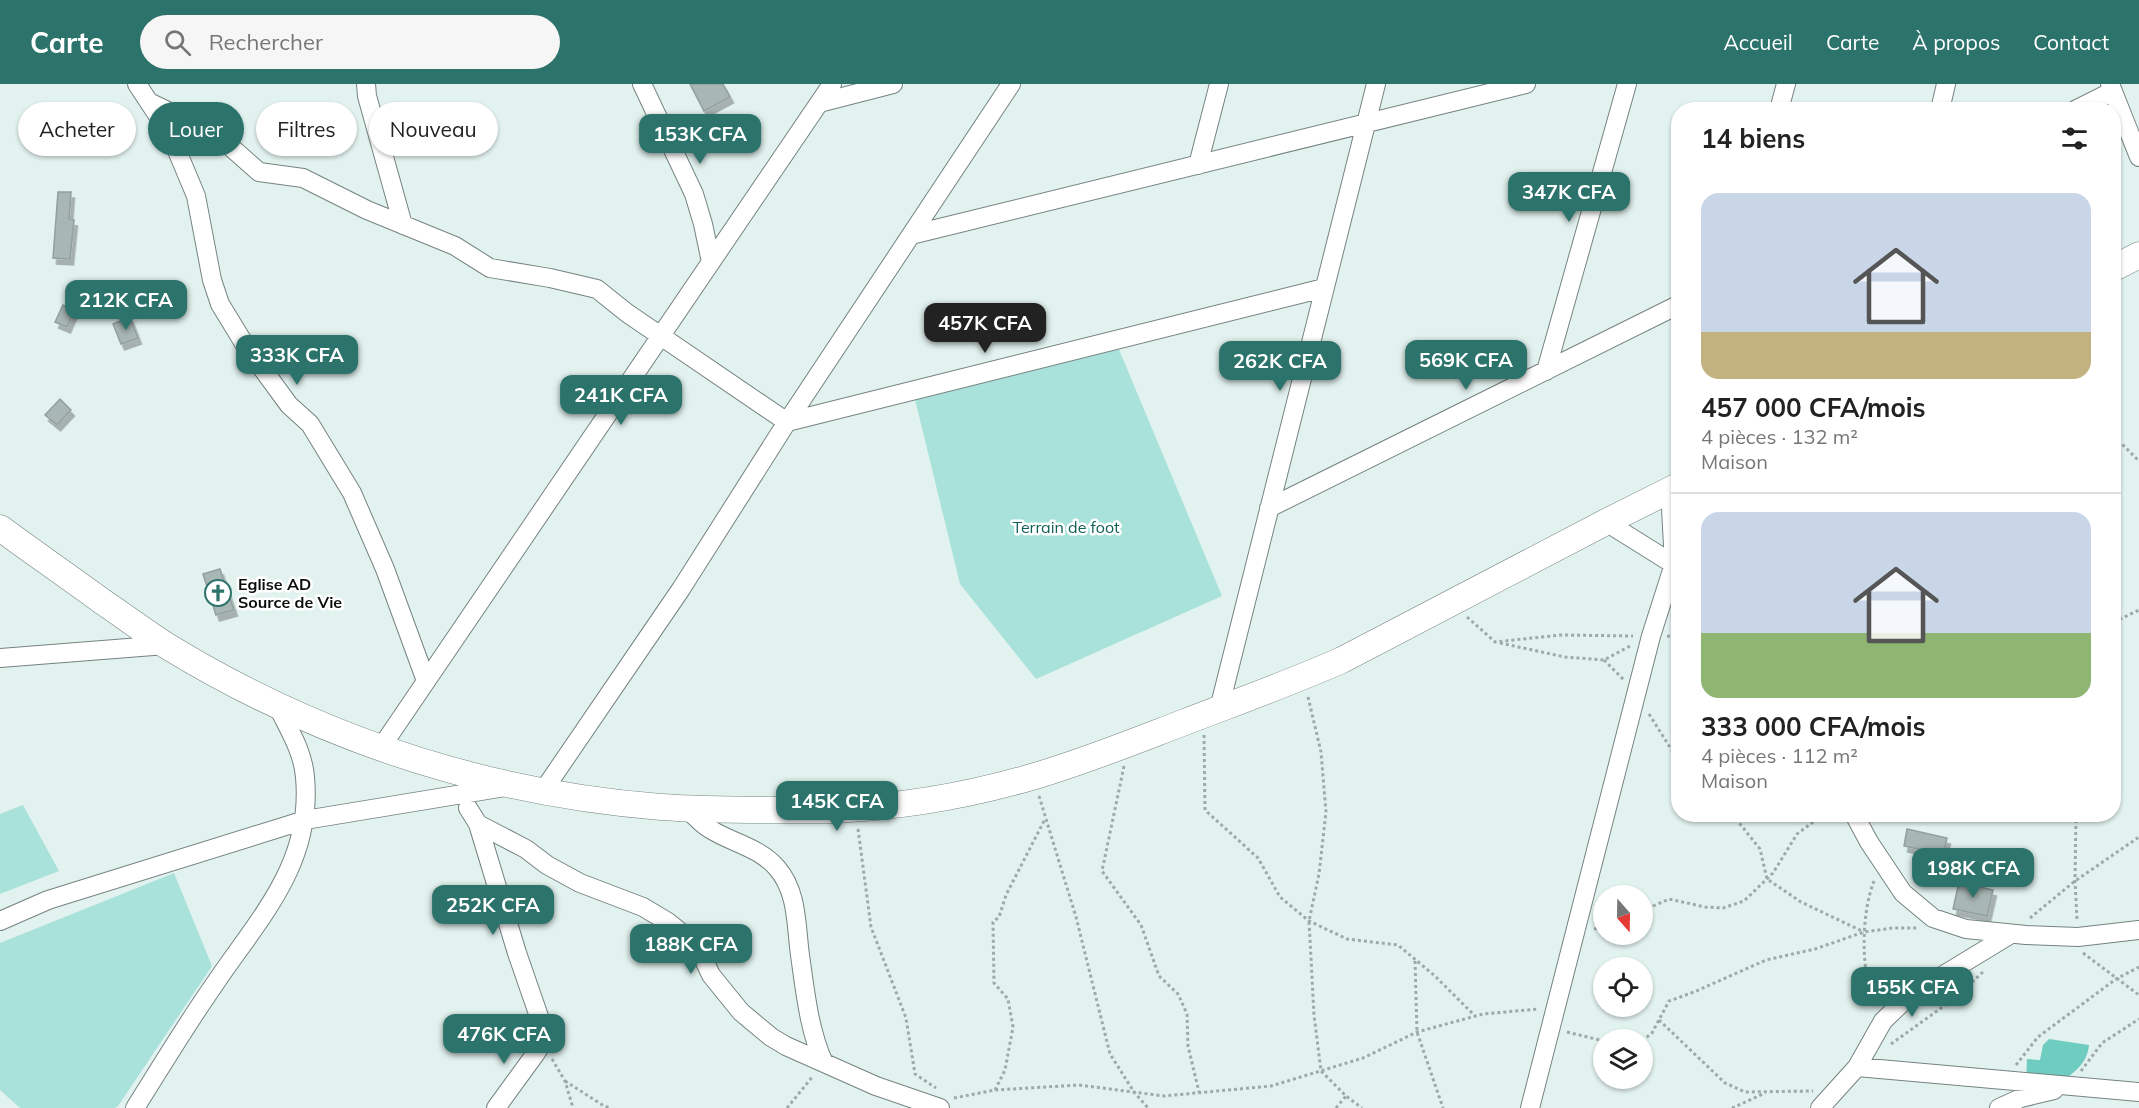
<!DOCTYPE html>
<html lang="fr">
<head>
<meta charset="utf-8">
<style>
	body { margin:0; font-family:Mulish,sans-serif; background:#f6f6f6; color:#222; height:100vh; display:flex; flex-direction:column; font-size:22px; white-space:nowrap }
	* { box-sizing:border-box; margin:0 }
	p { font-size:20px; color:#767676 }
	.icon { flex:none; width:33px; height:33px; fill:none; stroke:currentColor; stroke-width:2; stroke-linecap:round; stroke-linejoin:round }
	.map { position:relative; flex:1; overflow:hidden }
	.drawer { position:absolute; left:1671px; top:18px; width:450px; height:720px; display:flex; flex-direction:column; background:#fff; border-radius:24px; box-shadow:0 2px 4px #0004 }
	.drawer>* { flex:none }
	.hud { position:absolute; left:18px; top:18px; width:570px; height:54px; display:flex; gap:12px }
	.needle { width:39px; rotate:160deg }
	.fabs { position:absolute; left:1593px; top:801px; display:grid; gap:12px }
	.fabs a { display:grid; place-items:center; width:60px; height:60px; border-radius:50%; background:#fff; box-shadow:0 2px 4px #0004; font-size:30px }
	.price { position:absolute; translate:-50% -51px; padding:0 14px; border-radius:12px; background:#2c736b; color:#fff; font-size:20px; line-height:39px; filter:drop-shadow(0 2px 3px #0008) }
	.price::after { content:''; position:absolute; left:50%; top:36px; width:18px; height:14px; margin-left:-9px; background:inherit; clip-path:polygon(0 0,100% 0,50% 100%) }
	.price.on { background:#222; color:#fff }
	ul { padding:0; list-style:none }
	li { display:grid; align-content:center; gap:12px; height:318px; padding:0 30px }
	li+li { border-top:2px solid #e0e0e0 }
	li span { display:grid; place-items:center; height:186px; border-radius:18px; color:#555 }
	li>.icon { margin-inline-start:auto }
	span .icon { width:108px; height:108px; fill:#fffc; stroke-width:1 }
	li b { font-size:26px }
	h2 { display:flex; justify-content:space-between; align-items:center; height:72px; padding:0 30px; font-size:26px }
	.tag { padding:0 21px; border-radius:27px; background:#fff; box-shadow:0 2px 4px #0004; font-size:21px; line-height:54px }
	.tag.on { background:#2c736b; color:#fff }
	header { display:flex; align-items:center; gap:36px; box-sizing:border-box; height:84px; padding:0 30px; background:#2c736b; color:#fff }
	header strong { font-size:28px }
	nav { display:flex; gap:33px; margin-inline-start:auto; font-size:21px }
	.search { width:420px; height:54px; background:#f6f6f6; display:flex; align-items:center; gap:15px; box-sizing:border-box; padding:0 21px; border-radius:33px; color:#767676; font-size:22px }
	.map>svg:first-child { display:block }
	.green { fill:#a9e2da }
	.forest { fill:#6eccc0 }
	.building { fill:#a8b7b4; stroke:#92a09e; stroke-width:1.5; filter:url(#shadow) }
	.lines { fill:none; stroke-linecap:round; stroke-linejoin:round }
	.street-casing { stroke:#758381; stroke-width:20 }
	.secondary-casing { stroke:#758381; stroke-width:27 }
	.path { stroke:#9eaaa8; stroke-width:3; stroke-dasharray:3 3; stroke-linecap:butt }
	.street { stroke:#fff; stroke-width:18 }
	.secondary { stroke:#fff; stroke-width:26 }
	.labels { text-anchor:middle; stroke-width:5; stroke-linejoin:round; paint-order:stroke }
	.park-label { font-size:16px; fill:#126159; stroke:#fff }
	.poi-label { font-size:16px; font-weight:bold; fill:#080d0c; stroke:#fff; text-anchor:start }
</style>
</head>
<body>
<header>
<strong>Carte</strong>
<div class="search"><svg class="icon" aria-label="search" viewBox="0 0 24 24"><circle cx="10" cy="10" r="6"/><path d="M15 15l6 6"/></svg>Rechercher</div>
<nav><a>Accueil</a><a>Carte</a><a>À propos</a><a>Contact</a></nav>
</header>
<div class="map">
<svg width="2139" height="1024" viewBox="0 0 2139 1024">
	<defs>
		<filter id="shadow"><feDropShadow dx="3.5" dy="6" stdDeviation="0" flood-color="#0004"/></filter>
	</defs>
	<rect width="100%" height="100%" fill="#e2f2ef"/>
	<path class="green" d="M 1115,256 L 1222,512 L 1036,595 L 960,500 L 913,307 Z
		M 23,721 L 59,787 L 0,810 L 0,730 Z
		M 174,789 L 212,882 L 118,1022 L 115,1024 L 20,1024 L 0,1006 L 0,859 Z"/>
	<path class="forest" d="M 2049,955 L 2089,961 C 2087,981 2073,989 2057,1001 L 2026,998 L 2027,975 L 2040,976 L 2043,961 Z"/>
	<path class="building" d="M 690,0 L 723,0 L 730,13 L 704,27 Z
		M 58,108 L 71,108 L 69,135 L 74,136 L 70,175 L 53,174 Z
		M 63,221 L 74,227 L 67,243 L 55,238 Z
		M 130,233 L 138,254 L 121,260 L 113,240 Z
		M 60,315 L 71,326 L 57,341 L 45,331 Z
		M 220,485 L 234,526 L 216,531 L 203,490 Z
		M 1907,745 L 1947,754 L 1943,770 L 1904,762 Z
		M 1959,798 L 1993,806 L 1987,832 L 1953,825 Z"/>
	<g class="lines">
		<defs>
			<path id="street" d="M 137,0 L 170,50 L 196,112 L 212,196 L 220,220 L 245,261 L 289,321 L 310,340 L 352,409 L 385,485 L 426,597
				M 366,0 L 367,12 L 403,141
				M 642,0 L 694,110 L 703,140 L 711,178
				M 2110,0 L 2139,73
				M 149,18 L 216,50 L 259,88 L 303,94 L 367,126 L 455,162 L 490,184 L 550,194 L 597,205 L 627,229 L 787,338 L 1324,204
				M 819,19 L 893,0
				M 1779,26 L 1786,0
				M 1940,26 L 1946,0
				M 2075,26 L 2113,7
				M 1198,81 L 1219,0
				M 911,151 L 1526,0
				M 1546,287 L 1627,0
				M 1269,424 L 1678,221
				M 1606,438 L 1678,483
				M 0,574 L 166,561
				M 1219,625 L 1376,0
				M 380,665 L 832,0
				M 543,707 L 681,505 L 787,338 L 1011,0
				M 468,724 L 478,740 L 526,765 L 547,781 L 580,799 L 643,823 L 668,838 L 688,854 L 703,874 L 711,891 L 741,928 L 771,953 L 786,962 L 876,1002 L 940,1024
				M 686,724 C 694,731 701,740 710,745 C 732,759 759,763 777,784 C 798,808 796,842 800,871 C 805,906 809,947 824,979
				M 1854,730 L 1869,758 L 1903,809 L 1933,834 L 1966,845 L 2026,851 L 2078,853 L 2139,846
				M 478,740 L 517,869 L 543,944 L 543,958 L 536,969 L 496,1024
				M 0,837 L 48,816 L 305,736 L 505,703
				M 1857,983 L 2139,1008
				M 135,1024 C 161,983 186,941 214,901 C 259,834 313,780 305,693 C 303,667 288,644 277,621
				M 1530,1024 L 1651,552 L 1674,480 L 1670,406
				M 1820,1024 L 1857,983 L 1883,937 L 1909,912 L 2011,850
				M 1999,1024 L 2021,1014 L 2054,1006"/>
			<path id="secondary" d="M 2114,184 L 2139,171
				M 0,444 C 34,469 69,493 103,518 C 124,532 145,548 167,562 C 318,654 485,709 661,723 C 719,727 776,726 834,726 C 901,723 971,711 1035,692 C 1086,677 1135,657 1185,638 C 1237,618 1290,599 1342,576 L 1606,438 L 1678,402"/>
		</defs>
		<use href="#street" class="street-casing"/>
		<use href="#secondary" class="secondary-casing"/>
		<path class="path" d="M 2114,352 L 2139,377
			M 1467,533 L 1495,558 L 1561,551 L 1633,552
			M 2114,538 L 2139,526
			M 1667,552 L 1678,553
			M 1500,559 L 1565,573 L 1604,576 L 1632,561
			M 1604,576 L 1624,596
			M 1308,613 L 1321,668 L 1326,728 L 1319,790 L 1309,837 L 1314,931 L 1321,987 L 1346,1012 L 1362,1024
			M 1649,630 L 1678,676
			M 1204,651 L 1205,726 L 1258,774 L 1280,813 L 1309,837 L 1347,855 L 1398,861 L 1435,892 L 1475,932
			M 1124,682 L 1102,787 L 1141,841 L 1159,892 L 1178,910 L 1187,930 L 1188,962 L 1199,1008
			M 1039,712 L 1076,833 L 1110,970 L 1134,1008 L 1148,1024
			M 1732,730 L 1760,765 L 1767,795 L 1801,818 L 1864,848
			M 2076,730 L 2075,797 L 2077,836
			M 858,745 L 871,843 L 906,934 L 915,990 L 936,1004
			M 1874,797 C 1861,830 1860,890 1876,922
			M 1642,827 L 1669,815 L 1705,823 L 1723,824 L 1744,817 L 1773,789 L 1797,750 L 1824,730
			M 2030,834 L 2075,797 L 2139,753
			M 1594,845 L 1604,843
			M 2083,869 L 2139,911
			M 1415,877 L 1417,948 L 1443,1024
			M 1659,936 L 1725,999 L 1745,1008 L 1813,1007
			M 1567,948 L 1604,957
			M 1642,957 L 1652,949 L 1669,917 L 1694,908 L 1766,876 L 1815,865 L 1864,848 L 1893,844 L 1917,844
			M 1891,960 L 1955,914 L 1984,887
			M 552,975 L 565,997 L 573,1024
			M 2016,981 L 2038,953 L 2116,895 L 2139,883
			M 2081,987 L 2102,959 L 2139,935
			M 565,997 L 604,1022 L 610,1024
			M 995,1006 L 1005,986 L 1013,943 L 1008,915 L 994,899 L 993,838 L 999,833 L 1006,811 L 1045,735
			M 954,1014 L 995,1006 L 1079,1001 L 1164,1012 L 1271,1002 L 1363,974 L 1417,948 L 1483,930 L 1538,925
			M 787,1024 L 813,992
			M 1336,1024 L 1346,1012
			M 1732,1024 L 1765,1009"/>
		<use href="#street" class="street"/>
		<use href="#secondary" class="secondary"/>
	</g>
	<defs>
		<symbol id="church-ring" viewBox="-11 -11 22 22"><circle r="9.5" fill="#fff" stroke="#2c736b" stroke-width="1.5"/><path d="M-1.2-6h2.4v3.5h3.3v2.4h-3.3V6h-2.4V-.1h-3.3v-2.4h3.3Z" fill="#2c736b"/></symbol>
	</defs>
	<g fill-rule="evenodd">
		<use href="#church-ring" x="203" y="494" width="30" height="30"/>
	</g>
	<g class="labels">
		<g class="park-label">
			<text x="1066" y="449">Terrain de foot</text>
		</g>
		<g class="poi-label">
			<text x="238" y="506">Eglise AD<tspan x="238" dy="18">Source de Vie</tspan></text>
		</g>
	</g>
</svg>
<div class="fabs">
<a><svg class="needle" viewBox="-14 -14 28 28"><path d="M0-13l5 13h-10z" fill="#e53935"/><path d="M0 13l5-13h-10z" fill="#767676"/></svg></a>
<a><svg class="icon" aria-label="locate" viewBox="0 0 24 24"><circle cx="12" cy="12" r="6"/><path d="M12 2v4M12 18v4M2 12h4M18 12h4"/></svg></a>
<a><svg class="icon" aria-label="layers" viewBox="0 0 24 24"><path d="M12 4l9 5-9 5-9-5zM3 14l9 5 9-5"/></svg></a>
</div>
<b class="price" style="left:700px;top:81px">153K CFA</b>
<b class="price" style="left:1569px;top:139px">347K CFA</b>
<b class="price" style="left:126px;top:247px">212K CFA</b>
<b class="price on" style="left:985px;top:270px">457K CFA</b>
<b class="price" style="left:297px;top:302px">333K CFA</b>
<b class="price" style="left:1466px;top:307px">569K CFA</b>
<b class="price" style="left:1280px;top:308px">262K CFA</b>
<b class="price" style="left:621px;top:342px">241K CFA</b>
<b class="price" style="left:837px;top:748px">145K CFA</b>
<b class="price" style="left:1973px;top:815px">198K CFA</b>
<b class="price" style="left:493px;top:852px">252K CFA</b>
<b class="price" style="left:691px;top:891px">188K CFA</b>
<b class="price" style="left:1912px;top:934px">155K CFA</b>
<b class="price" style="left:504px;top:981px">476K CFA</b>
<div class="hud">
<a class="tag">Acheter</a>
<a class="tag on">Louer</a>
<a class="tag">Filtres</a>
<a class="tag">Nouveau</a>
</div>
<section class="drawer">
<h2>14 biens<svg class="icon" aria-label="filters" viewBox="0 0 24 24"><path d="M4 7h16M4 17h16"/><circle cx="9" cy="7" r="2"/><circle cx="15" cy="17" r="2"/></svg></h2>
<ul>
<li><span style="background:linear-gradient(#c9d6e8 75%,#c2b280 0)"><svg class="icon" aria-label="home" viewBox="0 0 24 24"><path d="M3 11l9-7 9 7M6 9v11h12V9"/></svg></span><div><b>457 000 CFA/mois</b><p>4 pièces · 132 m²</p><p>Maison</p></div></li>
<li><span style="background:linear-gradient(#c9d6e8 65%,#8fb573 0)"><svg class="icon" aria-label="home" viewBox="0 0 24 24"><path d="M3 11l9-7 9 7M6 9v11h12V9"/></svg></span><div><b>333 000 CFA/mois</b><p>4 pièces · 112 m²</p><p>Maison</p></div></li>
</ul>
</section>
</div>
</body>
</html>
